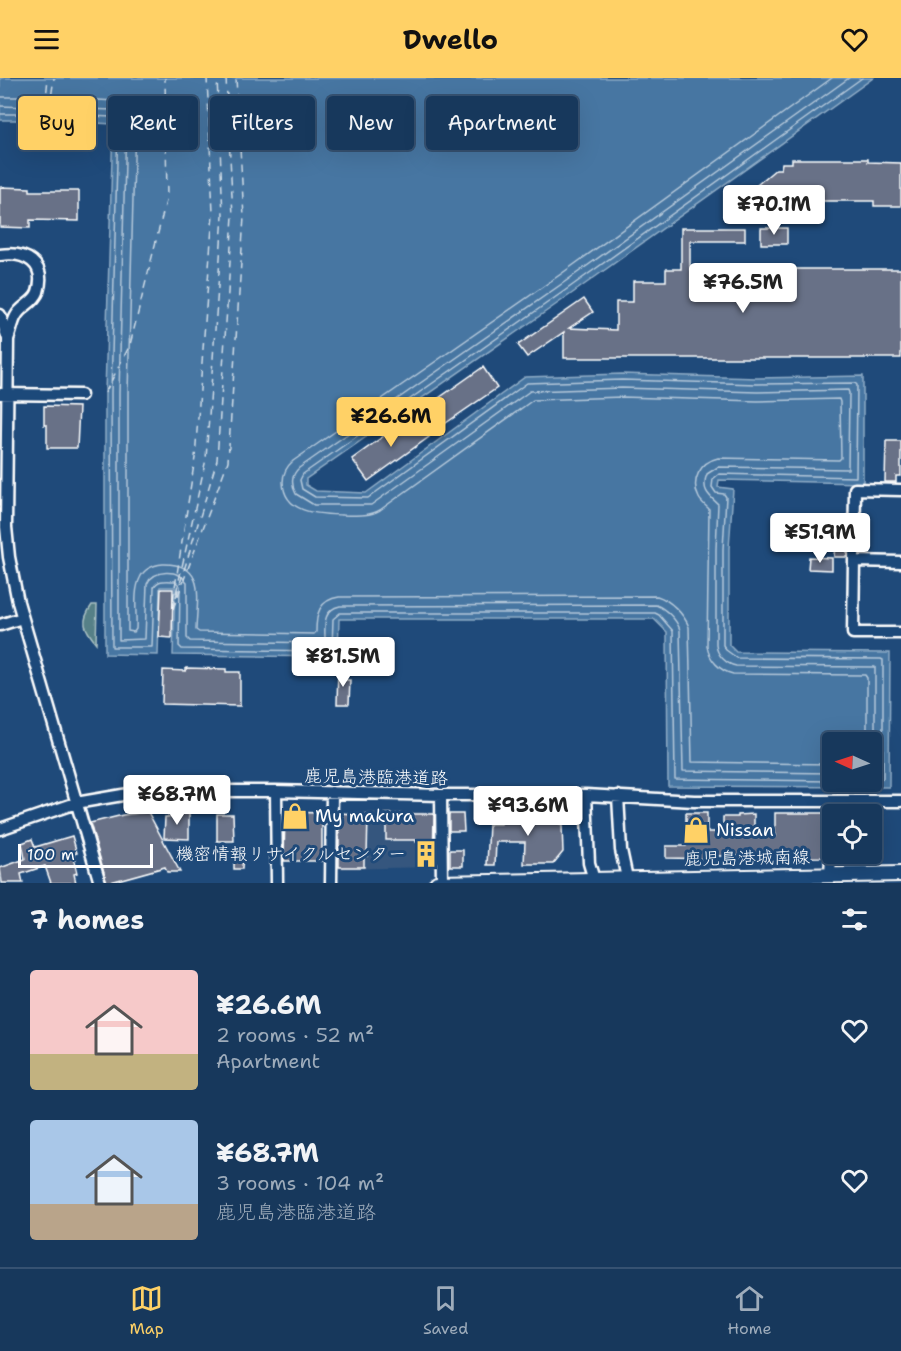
<!DOCTYPE html>
<html lang="en">
<head>
<meta charset="utf-8">
<style>
	body { margin:0; font-family:"Shantell Sans","Klee One",sans-serif; background:#203f62; color:#f1f3f6; height:100vh; display:flex; flex-direction:column; font-size:22px; white-space:nowrap }
	* { box-sizing:border-box; margin:0 }
	p { font-size:20px; color:#9eacbb }
	.icon { flex:none; width:33px; height:33px; fill:none; stroke:currentColor; stroke-width:2; stroke-linecap:round; stroke-linejoin:round }
	.map { position:relative; height:805px; overflow:hidden }
	.drawer { display:flex; flex-direction:column; background:#17385c; flex:1 }
	.drawer>* { flex:none }
	.hud { position:absolute; left:18px; top:18px; width:600px; height:54px; display:flex; gap:12px }
	.needle { width:39px; rotate:273deg }
	.controls { position:absolute; left:822px; top:654px; display:grid; gap:12px }
	.controls a { display:grid; place-items:center; width:60px; height:60px; border-radius:6px; background:#17385c; box-shadow:0 6px 24px #0002,0 0 0 2px #365272; font-size:30px }
	.scale { position:absolute; left:18px; bottom:15px; width:135px; box-sizing:border-box; padding-left:6px; border:3px solid #fff; border-top:0; font-size:16px; line-height:21px; white-space:nowrap; color:#fff; -webkit-text-stroke:4px #1f4a7a; paint-order:stroke }
	.price { position:absolute; translate:-50% -51px; padding:0 14px; border-radius:6px; background:#fff; color:#222; font-size:20px; line-height:39px; filter:drop-shadow(0 2px 3px #0008) }
	.price::after { content:''; position:absolute; left:50%; top:36px; width:18px; height:14px; margin-left:-9px; background:inherit; clip-path:polygon(0 0,100% 0,50% 100%) }
	.price.selected { background:#ffd166; color:#111 }
	ul { padding:0; list-style:none }
	li { display:flex; align-items:center; gap:18px; height:150px; padding:0 30px }
	li span { display:grid; place-items:center; flex:none; width:168px; height:120px; border-radius:6px; color:#555 }
	li>.icon { margin-inline-start:auto }
	span .icon { width:72px; height:72px; fill:#fffc; stroke-width:1 }
	li b { font-size:26px }
	h2 { display:flex; justify-content:space-between; align-items:center; height:72px; padding:0 30px; font-size:26px }
	.chip { padding:0 21px; border-radius:6px; background:#17385c; box-shadow:0 6px 24px #0002,0 0 0 2px #365272; font-size:21px; line-height:54px }
	.chip.selected { background:#ffd166; color:#111 }
	header { display:flex; justify-content:space-between; align-items:center; height:78px; padding:0 30px; background:#ffd166; color:#111; font-size:27px; font-weight:700 }
	.tab-bar { display:flex; justify-content:space-around; align-items:center; height:84px; border-top:2px solid #365272; background:#17385c; font-size:16px; color:#9eacbb }
	.tab-bar a { display:grid; justify-items:center; gap:3px }
	.tab-bar .selected { color:#ffd166 }
	.map>svg:first-child { display:block }
	.built { fill:#35567e }
	.green { fill:#568087; stroke:#aac0c3; stroke-width:1.5 }
	.water { fill:#4676a2; stroke:#90adc7; stroke-width:1.5; fill-rule:evenodd }
	.lines { fill:none; stroke-linecap:round; stroke-linejoin:round }
	.shore { stroke:#b5c8da; stroke-width:1.5 }
	.ferry { stroke:#d1dde8; stroke-width:1.5; stroke-dasharray:8 6; stroke-linecap:butt }
	.building { fill:#677187; stroke:#fff; stroke-width:1.5 }
	.minor-casing { stroke:#fff; stroke-width:15 }
	.major-casing { stroke:#fff; stroke-width:18 }
	.minor { stroke:#1f4a7a; stroke-width:10 }
	.major { stroke:#1f4a7a; stroke-width:14 }
	.labels { text-anchor:middle; stroke-width:6; stroke-linejoin:round; paint-order:stroke }
	.street-label { font-size:18px; fill:#fff; stroke:#1f4a7a }
	.poi-label { font-size:18px; fill:#fff; stroke:#1f4a7a; text-anchor:start }
</style>
</head>
<body>
<header><svg class="icon" aria-label="menu" viewBox="0 0 24 24"><path d="M4 6h16M4 12h16M4 18h16"/></svg>Dwello<svg class="icon" aria-label="heart" viewBox="0 0 24 24"><path d="M12 20l-8-8c-3-5 5-10 8-4 3-6 11-1 8 4z"/></svg></header>
<div class="map">
<svg width="901" height="805" viewBox="0 0 901 805">
	<rect width="100%" height="100%" fill="#1f4a7a"/>
	<filter id="ink" filterUnits="userSpaceOnUse"><feTurbulence type="fractalNoise" baseFrequency=".0167" numOctaves="2"/><feDisplacementMap in="SourceGraphic" scale="12" xChannelSelector="R" yChannelSelector="G"/><feConvolveMatrix kernelMatrix="1 2 1 2 8 2 1 2 1" color-interpolation-filters="sRGB"/></filter>
	<g filter="url(#ink)">
		<path class="built" d="M 337,734 L 436,734 L 435,789 L 337,791 Z"/>
		<path class="green" d="M 92,527 L 97,527 L 96,565 C 84,550 80,544 92,527 Z"/>
		<path class="water" d="M 0,0 L 873,0 L 574,214 L 306,401 L 306,407 L 316,413 L 366,415 L 525,299 L 622,296 L 757,300 L 863,298 L 863,405 L 719,402 L 718,409 L 733,411 L 729,471 L 729,567 L 736,574 L 890,575 L 889,709 L 668,708 L 667,554 L 654,541 L 339,541 L 338,579 L 173,577 L 175,509 L 160,509 L 158,577 L 105,576 L 105,315 L 113,46 L 44,42 L 0,42 ZM 832,664 L 872,664 L 872,704 L 832,704 Z"/>
		<g class="lines">
			<path class="shore" d="M 832,0 L 561,196 L 293,383 C 286,389 283,395 283,404 C 284,436 319,436 342,437 C 355,437 368,439 380,432 L 533,322 L 622,319 L 757,323 L 839,321 L 840,324 L 841,380 L 839,382 L 718,380 C 700,384 690,403 699,420 C 701,424 706,428 709,431 L 707,568 C 709,582 720,593 733,596 L 865,597 L 867,600 L 867,664
				M 849,0 L 566,203 L 299,390 C 291,397 291,407 296,416 L 314,427 L 371,427 L 530,313 L 622,310 L 757,314 L 848,312 L 849,315 L 848,391 L 718,389 L 707,396 C 701,411 708,417 718,426 L 716,471 L 716,567 C 717,577 726,586 736,588 L 875,589 L 875,692 L 872,695
				M 862,0 L 570,209 L 303,396 L 300,402 L 302,411 L 315,419 L 368,420 L 527,305 L 622,302 L 757,306 L 855,305 L 857,307 L 856,399 L 719,396 L 713,401 L 712,409 L 716,415 L 724,416 L 726,419 L 723,471 L 723,567 L 726,572 L 737,580 L 881,581 L 883,582 L 883,700 L 880,703 L 872,703
				M 0,19 L 44,19 L 116,23 L 128,30 L 135,42 L 128,315 L 128,553 L 134,554 L 136,551 C 137,536 133,514 140,500 C 144,491 153,487 163,486 C 207,485 197,520 196,552 L 199,554 L 314,556 L 316,554 C 316,536 319,522 339,519 L 657,518 C 670,522 684,536 689,549 L 692,684 L 832,686
				M 0,28 L 113,32 L 121,35 L 126,44 L 119,315 L 119,562 L 145,561 L 147,506 C 154,491 178,491 187,504 L 187,560 L 190,563 L 323,565 L 325,562 C 325,548 322,532 340,528 L 656,527 C 666,531 677,542 680,552 L 683,693 L 832,695
				M 0,36 L 44,36 L 112,39 L 118,45 L 111,315 L 112,569 L 152,569 L 154,509 C 158,501 167,503 175,503 L 180,508 L 179,568 L 182,571 L 330,573 L 332,570 L 333,541 L 340,535 L 655,535 L 659,537 L 673,553 L 675,701 L 832,703"/>
			<path class="ferry" d="M 44,41 L 48,0
				M 44,42 L 49,34 L 54,0
				M 105,315 L 130,267 L 167,119 L 165,0
				M 176,519 L 217,382 L 233,138 L 226,0
				M 173,522 L 195,380 L 213,135 L 207,0
				M 173,529 L 206,381 L 223,137 L 217,0
				M 173,531 L 228,383 L 244,139 L 236,0"/>
		</g>
		<path class="building" d="M 792,81 L 868,81 L 868,84 L 901,85 L 901,128 L 874,128 L 874,123 L 822,123 L 822,119 L 790,119 L 790,128 L 736,129 L 737,116 L 751,116 L 751,112 L 776,91 L 781,91 L 782,85 L 792,85 Z
			M 0,109 L 30,110 L 30,113 L 79,113 L 79,143 L 30,142 L 30,150 L 0,149 Z
			M 681,150 L 745,150 L 745,163 L 690,163 L 690,191 L 901,191 L 901,280 L 564,280 L 564,254 L 527,279 L 518,267 L 584,221 L 593,234 L 569,250 L 616,252 L 616,224 L 633,224 L 633,203 L 666,203 L 666,191 L 681,191 Z
			M 761,150 L 787,150 L 787,166 L 761,166 Z
			M 483,289 L 497,310 L 443,347 L 429,327 Z
			M 44,328 L 79,329 L 77,370 L 47,370 L 47,347 L 44,347 Z
			M 413,337 L 429,359 L 368,403 L 352,381 Z
			M 886,363 L 901,363 L 901,398 L 896,398 L 896,404 L 885,404 Z
			M 835,466 L 847,467 L 847,479 L 834,479 Z
			M 809,479 L 832,480 L 832,492 L 808,491 Z
			M 161,511 L 173,511 L 172,560 L 159,559 Z
			M 186,590 L 226,591 L 226,594 L 240,594 L 240,628 L 162,626 L 163,592 L 186,593 Z
			M 338,590 L 346,591 L 346,602 L 350,602 L 349,626 L 337,626 Z
			M 148,734 L 180,794 L 167,794 L 165,789 L 107,805 L 90,745 L 123,737 Z
			M 285,734 L 322,735 L 322,783 L 284,783 Z
			M 501,734 L 552,739 L 562,748 L 563,774 L 553,786 L 524,786 L 525,764 L 496,764 L 495,787 L 487,787 L 489,746 L 501,746 Z
			M 171,735 L 189,736 L 189,761 L 164,760 L 165,739 L 171,739 Z
			M 339,735 L 368,737 L 367,778 L 364,778 L 364,789 L 339,789 Z
			M 686,735 L 707,735 L 707,754 L 723,754 L 723,739 L 738,739 L 738,737 L 754,736 L 754,758 L 775,758 L 775,735 L 826,735 L 824,779 L 740,780 L 740,778 L 717,778 L 717,781 L 666,780 L 666,768 L 686,768 Z
			M 217,736 L 233,736 L 234,763 L 217,763 Z
			M 386,736 L 434,736 L 433,786 L 419,785 L 419,765 L 416,764 L 416,762 L 386,762 Z
			M 449,736 L 463,736 L 464,753 L 449,753 Z
			M 72,758 L 77,775 L 74,776 L 76,782 L 74,783 L 77,795 L 74,796 L 76,805 L 51,805 L 45,788 L 21,796 L 23,805 L 2,805 L 0,790 L 25,781 L 22,765 L 32,761 L 35,769 Z
			M 234,771 L 243,771 L 242,791 L 234,791 Z
			M 450,772 L 463,772 L 463,788 L 450,788 Z"/>
		<g class="lines">
			<defs>
				<path id="minor" d="M 0,177 C 25,173 47,185 38,214 C 34,225 21,228 16,238 C 12,245 11,254 8,261 L 6,449 L 9,479 L 18,524 L 100,805
					M 0,237 L 8,261
					M 0,316 L 81,317
					M 854,483 L 855,411 L 901,412
					M 901,484 L 854,483 L 853,555 L 901,555
					M 0,547 L 22,540
					M 276,713 L 277,805
					M 441,717 L 442,805
					M 586,717 L 589,785 L 595,805
					M 618,718 L 621,772 L 628,805
					M 835,736 L 836,723
					M 0,751 L 76,725 L 140,714 L 163,713 L 276,713 L 441,717 L 586,717 L 694,723 L 901,723
					M 830,797 L 832,763
					M 331,805 L 332,714"/>
				<path id="major" d="M 437,805 L 901,796"/>
			</defs>
			<use href="#minor" class="minor-casing"/>
			<use href="#major" class="major-casing"/>
			<use href="#minor" class="minor"/>
			<use href="#major" class="major"/>
		</g>
	</g>
	<defs>
		<symbol id="shop-bare" viewBox="-9 -9 18 18"><path d="M-5-2.5h2.3a2.7 3.5 0 0 1 5.4 0H5L5.5 6h-11ZM-1.5-2.5h3a1.5 2.3 0 0 0-3 0Z" fill="#ffd166" stroke="#1f4a7a" stroke-width="2.5" paint-order="stroke"/></symbol>
		<symbol id="building-bare" viewBox="-9 -9 18 18"><path d="M-4-6H4V6H1V3H-1V6H-4ZM-2.5-4.3h1.7v1.8h-1.7ZM.8-4.3h1.7v1.8H.8ZM-2.5-1h1.7V.8h-1.7ZM.8-1h1.7V.8H.8Z" fill="#ffd166" stroke="#1f4a7a" stroke-width="2.5" paint-order="stroke"/></symbol>
	</defs>
	<g fill-rule="evenodd">
		<use href="#shop-bare" x="276" y="719" width="38" height="38"/>
		<use href="#shop-bare" x="677" y="733" width="38" height="38"/>
		<use href="#building-bare" x="407" y="757" width="38" height="38"/>
	</g>
	<g class="labels">
		<g class="street-label">
			<text transform="translate(376 699) rotate(1)" y="6">鹿児島港臨港道路</text>
			<text transform="translate(747 780) rotate(-1)" y="6">鹿児島港城南線</text>
		</g>
		<g class="poi-label">
			<text x="315" y="744">My makura</text>
			<text x="716" y="758">Nissan</text>
			<text x="406" y="782" text-anchor="end">機密情報リサイクルセンター</text>
		</g>
	</g>
</svg>
<div class="controls">
<a><svg class="needle" viewBox="-14 -14 28 28"><path d="M0-13l5 13h-10z" fill="#e53935"/><path d="M0 13l5-13h-10z" fill="#9eacbb"/></svg></a>
<a><svg class="icon" aria-label="locate" viewBox="0 0 24 24"><circle cx="12" cy="12" r="6"/><path d="M12 2v4M12 18v4M2 12h4M18 12h4"/></svg></a>
</div>
<div class="scale">100 m</div>
<b class="price" style="left:774px;top:158px">¥70.1M</b>
<b class="price" style="left:743px;top:236px">¥76.5M</b>
<b class="price selected" style="left:391px;top:370px">¥26.6M</b>
<b class="price" style="left:820px;top:486px">¥51.9M</b>
<b class="price" style="left:343px;top:610px">¥81.5M</b>
<b class="price" style="left:177px;top:748px">¥68.7M</b>
<b class="price" style="left:528px;top:759px">¥93.6M</b>
<div class="hud">
<a class="chip selected">Buy</a>
<a class="chip">Rent</a>
<a class="chip">Filters</a>
<a class="chip">New</a>
<a class="chip">Apartment</a>
</div>
</div>
<section class="drawer">
<h2>7 homes<svg class="icon" aria-label="filters" viewBox="0 0 24 24"><path d="M4 7h16M4 17h16"/><circle cx="9" cy="7" r="2"/><circle cx="15" cy="17" r="2"/></svg></h2>
<ul>
<li><span style="background:linear-gradient(#f6c9c9 70%,#c2b280 0)"><svg class="icon" aria-label="home" viewBox="0 0 24 24"><path d="M3 11l9-7 9 7M6 9v11h12V9"/></svg></span><div><b>¥26.6M</b><p>2 rooms · 52 m²</p><p>Apartment</p></div><svg class="icon" aria-label="heart" viewBox="0 0 24 24"><path d="M12 20l-8-8c-3-5 5-10 8-4 3-6 11-1 8 4z"/></svg></li>
<li><span style="background:linear-gradient(#a9c7e8 70%,#b9a48a 0)"><svg class="icon" aria-label="home" viewBox="0 0 24 24"><path d="M3 11l9-7 9 7M6 9v11h12V9"/></svg></span><div><b>¥68.7M</b><p>3 rooms · 104 m²</p><p>鹿児島港臨港道路</p></div><svg class="icon" aria-label="heart" viewBox="0 0 24 24"><path d="M12 20l-8-8c-3-5 5-10 8-4 3-6 11-1 8 4z"/></svg></li>
</ul>
</section>
<nav class="tab-bar">
<a class="selected"><svg class="icon" aria-label="map" viewBox="0 0 24 24"><path d="M3 6l6-2 6 2 6-2v14l-6 2-6-2-6 2zM9 4v14M15 6v14"/></svg>Map</a>
<a><svg class="icon" aria-label="saved" viewBox="0 0 24 24"><path d="M7 4h10v16l-5-4-5 4z"/></svg>Saved</a>
<a><svg class="icon" aria-label="home" viewBox="0 0 24 24"><path d="M3 11l9-7 9 7M6 9v11h12V9"/></svg>Home</a>
</nav>
</body>
</html>
